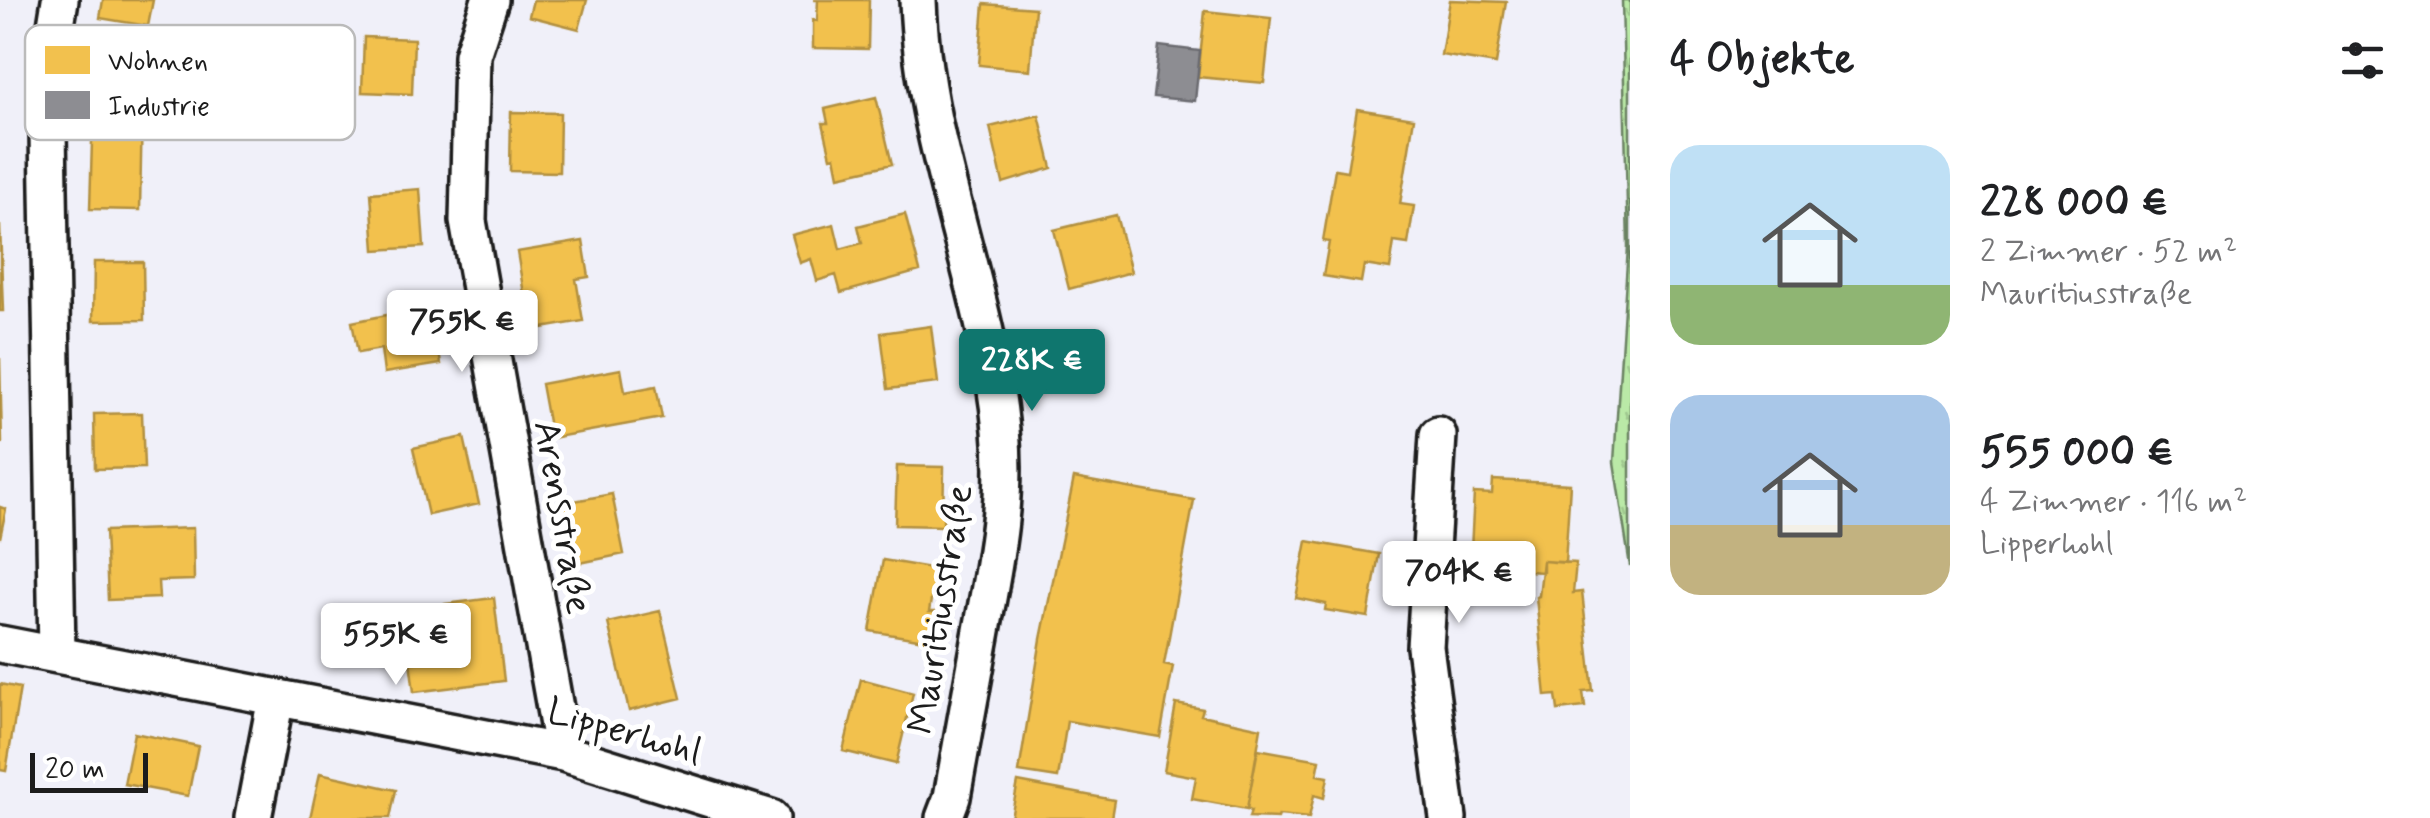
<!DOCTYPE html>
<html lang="de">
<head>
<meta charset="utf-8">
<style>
	body { margin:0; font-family:Mynerve,sans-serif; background:#f6f6f6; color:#202124; height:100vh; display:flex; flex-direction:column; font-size:38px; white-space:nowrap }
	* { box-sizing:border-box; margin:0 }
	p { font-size:32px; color:#757577 }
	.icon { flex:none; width:55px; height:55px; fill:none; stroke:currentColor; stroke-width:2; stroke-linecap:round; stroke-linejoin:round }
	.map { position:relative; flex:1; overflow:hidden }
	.details { display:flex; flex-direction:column; background:#fff; width:800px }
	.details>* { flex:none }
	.scale { position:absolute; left:30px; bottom:25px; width:118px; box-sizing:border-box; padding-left:10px; border:5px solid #1c1c1c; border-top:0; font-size:28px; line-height:35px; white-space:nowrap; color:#1c1c1c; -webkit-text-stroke:8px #fff; paint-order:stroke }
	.price { position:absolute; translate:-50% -85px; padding:0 22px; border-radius:10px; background:#fff; color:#222; font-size:32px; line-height:65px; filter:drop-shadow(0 2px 5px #0008) }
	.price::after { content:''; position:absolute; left:50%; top:60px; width:30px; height:22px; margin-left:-15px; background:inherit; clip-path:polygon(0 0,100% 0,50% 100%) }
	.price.on { background:#0f766e; color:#fff }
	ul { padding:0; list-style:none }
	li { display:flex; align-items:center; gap:30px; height:250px; padding:0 40px }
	li span { display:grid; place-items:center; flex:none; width:280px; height:200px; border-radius:30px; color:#555 }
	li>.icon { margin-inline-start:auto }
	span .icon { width:120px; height:120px; fill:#fffc; stroke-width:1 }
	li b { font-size:42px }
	h2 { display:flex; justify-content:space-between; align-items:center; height:120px; padding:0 40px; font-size:42px }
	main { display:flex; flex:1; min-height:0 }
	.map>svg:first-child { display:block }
	.grass { fill:url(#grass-tufts); stroke:#6b8262; stroke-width:2.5 }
	.homes { fill:#f2c14e; stroke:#b2903f; stroke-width:2.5 }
	.industry { fill:#8d8d92; stroke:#6b6b6f; stroke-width:2.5 }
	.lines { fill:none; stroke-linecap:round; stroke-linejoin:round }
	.minor-casing { stroke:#1c1c1c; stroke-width:42 }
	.minor { stroke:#fff; stroke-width:35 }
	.labels { text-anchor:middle; stroke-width:10; stroke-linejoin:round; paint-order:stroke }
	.street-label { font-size:38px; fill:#1c1c1c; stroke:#fff }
	.key { fill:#fff; stroke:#bbb; stroke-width:2.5 }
	.key-label { font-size:28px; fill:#1c1c1c }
</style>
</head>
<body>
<main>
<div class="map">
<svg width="1630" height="818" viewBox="0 0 1630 818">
	<defs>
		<pattern id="grass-tufts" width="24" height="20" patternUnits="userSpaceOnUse" patternTransform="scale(2.5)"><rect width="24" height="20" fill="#bae9a7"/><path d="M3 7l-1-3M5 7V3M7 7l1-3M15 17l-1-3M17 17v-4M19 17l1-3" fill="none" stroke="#9fc78f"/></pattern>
	</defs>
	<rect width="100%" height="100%" fill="#f0f0f9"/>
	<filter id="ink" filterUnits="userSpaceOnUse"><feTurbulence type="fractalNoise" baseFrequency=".01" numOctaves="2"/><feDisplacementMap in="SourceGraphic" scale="20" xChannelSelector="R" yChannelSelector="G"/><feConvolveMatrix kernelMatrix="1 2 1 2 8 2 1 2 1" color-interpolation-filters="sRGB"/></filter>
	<g filter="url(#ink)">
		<path class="grass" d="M 1622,0 L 1630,0 L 1630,566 L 1614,462 L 1628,247 Z"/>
		<path class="homes" d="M 103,0 L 153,0 L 148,26 L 100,18 Z
			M 533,0 L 587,0 L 579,29 L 529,16 Z
			M 814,0 L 869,0 L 868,49 L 813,48 L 813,20 L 817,21 L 818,0 Z
			M 1450,0 L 1506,2 L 1496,64 L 1441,55 Z
			M 984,4 L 1035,8 L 1030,70 L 979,65 Z
			M 1205,11 L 1271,18 L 1264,83 L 1198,77 Z
			M 364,37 L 414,39 L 412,94 L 362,92 Z
			M 876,97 L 892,164 L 839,176 L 835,156 L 831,157 L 823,123 L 828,123 L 825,109 Z
			M 93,107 L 142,108 L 140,210 L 90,209 Z
			M 1357,109 L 1414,118 L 1400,204 L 1414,206 L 1408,244 L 1394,242 L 1390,269 L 1364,265 L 1361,282 L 1323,276 L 1329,242 L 1323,241 L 1335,169 L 1347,171 Z
			M 511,112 L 560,113 L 559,172 L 510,171 Z
			M 1039,115 L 1052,168 L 1003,183 L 990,127 Z
			M 420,189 L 424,247 L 375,250 L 371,193 Z
			M 905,214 L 920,271 L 841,293 L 836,275 L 817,281 L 811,259 L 800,263 L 792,235 L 834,224 L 840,249 L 862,243 L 858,226 Z
			M 1116,215 L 1131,272 L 1069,289 L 1054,230 Z
			M 0,225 L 3,311 L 0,311 Z
			M 583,241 L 589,277 L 576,279 L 583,321 L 530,330 L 517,252 Z
			M 94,262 L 143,262 L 144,320 L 93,321 Z
			M 431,306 L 441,364 L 384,373 L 381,349 L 358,353 L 352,322 Z
			M 931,326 L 938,383 L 888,389 L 881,333 Z
			M 0,358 L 2,443 L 0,443 Z
			M 621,369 L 625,392 L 656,386 L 662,418 L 551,438 L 541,384 Z
			M 142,413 L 144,468 L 95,469 L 94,414 Z
			M 464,437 L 479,504 L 428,515 L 413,448 Z
			M 897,466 L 944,467 L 943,526 L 895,525 Z
			M 1074,478 L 1194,500 L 1164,664 L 1173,666 L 1160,737 L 1067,721 L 1058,778 L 1019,772 L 1041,639 Z
			M 1493,480 L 1570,484 L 1565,563 L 1543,561 L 1543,572 L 1488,569 L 1489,551 L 1471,550 L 1474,493 L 1492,494 Z
			M 612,494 L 624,554 L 575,564 L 563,503 Z
			M 0,507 L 6,509 L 0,538 Z
			M 193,528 L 194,580 L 158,581 L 159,598 L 108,600 L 105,531 Z
			M 1307,541 L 1379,554 L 1368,617 L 1325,610 L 1326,604 L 1296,598 Z
			M 883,560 L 936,569 L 929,612 L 935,612 L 930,641 L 870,631 Z
			M 1543,561 L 1576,563 L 1573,593 L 1582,592 L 1593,691 L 1583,692 L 1585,707 L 1558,710 L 1556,695 L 1546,696 L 1536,597 L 1539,596 Z
			M 494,598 L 504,681 L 414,692 L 409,653 L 450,649 L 445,604 Z
			M 660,611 L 681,698 L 629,711 L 608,623 Z
			M 861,679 L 913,693 L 896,764 L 843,751 Z
			M 0,684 L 20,688 L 6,771 L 0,770 Z
			M 1176,704 L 1203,709 L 1201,715 L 1261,728 L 1247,809 L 1192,799 L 1196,777 L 1164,771 Z
			M 134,733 L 198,746 L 188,796 L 124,784 Z
			M 1258,749 L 1320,760 L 1317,775 L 1328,777 L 1324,798 L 1314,795 L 1309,818 L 1279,815 L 1278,818 L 1249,817 L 1251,810 L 1247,808 Z
			M 320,773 L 396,790 L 390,818 L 310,818 Z
			M 1018,782 L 1114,800 L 1111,818 L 1011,818 Z"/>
		<path class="industry" d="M 1159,46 L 1200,51 L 1195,101 L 1153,97 Z"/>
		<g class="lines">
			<defs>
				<path id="minor" d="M 490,0 L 472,55 L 468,221 L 563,753
					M 918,0 C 923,150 987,283 1001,430 C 1008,496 995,561 983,625 C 973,683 962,740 952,797 L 944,818
					M 1438,435 L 1425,647 L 1448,818
					M 0,644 L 563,753 L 771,818
					M 57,654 L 48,131 L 52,50 L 60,0
					M 253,818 L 276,698"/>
			</defs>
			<use href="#minor" class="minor-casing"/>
			<use href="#minor" class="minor"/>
		</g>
	</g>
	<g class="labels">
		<g class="street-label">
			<text transform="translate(564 517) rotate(80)" y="13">Arensstraße</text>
			<text transform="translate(939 609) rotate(-81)" y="13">Mauritiusstraße</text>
			<text transform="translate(625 730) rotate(16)" y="13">Lipperhohl</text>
		</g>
	</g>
	<rect x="25" y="25" width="330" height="115" rx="15" class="key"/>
	<rect x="45" y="46" width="45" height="28" fill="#f2c14e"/>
	<rect x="45" y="91" width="45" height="28" fill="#8d8d92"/>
	<g class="key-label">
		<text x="108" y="70">Wohnen</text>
		<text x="108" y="115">Industrie</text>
	</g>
</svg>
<div class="scale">20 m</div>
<b class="price" style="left:462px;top:375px">755K €</b>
<b class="price on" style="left:1032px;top:414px">228K €</b>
<b class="price" style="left:1459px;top:626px">704K €</b>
<b class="price" style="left:396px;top:688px">555K €</b>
</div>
<section class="details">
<h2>4 Objekte<svg class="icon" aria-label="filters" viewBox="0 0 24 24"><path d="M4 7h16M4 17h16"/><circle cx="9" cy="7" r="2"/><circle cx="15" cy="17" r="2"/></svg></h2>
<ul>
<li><span style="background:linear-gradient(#bfe0f5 70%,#8fb573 0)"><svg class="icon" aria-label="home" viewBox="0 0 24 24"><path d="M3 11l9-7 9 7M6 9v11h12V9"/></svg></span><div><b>228 000 €</b><p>2 Zimmer · 52 m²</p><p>Mauritiusstraße</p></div></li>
<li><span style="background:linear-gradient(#a9c7e8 65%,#c2b280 0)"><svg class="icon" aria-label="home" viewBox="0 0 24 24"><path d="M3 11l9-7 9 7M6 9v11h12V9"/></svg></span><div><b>555 000 €</b><p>4 Zimmer · 116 m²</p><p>Lipperhohl</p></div></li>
</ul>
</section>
</main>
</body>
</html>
